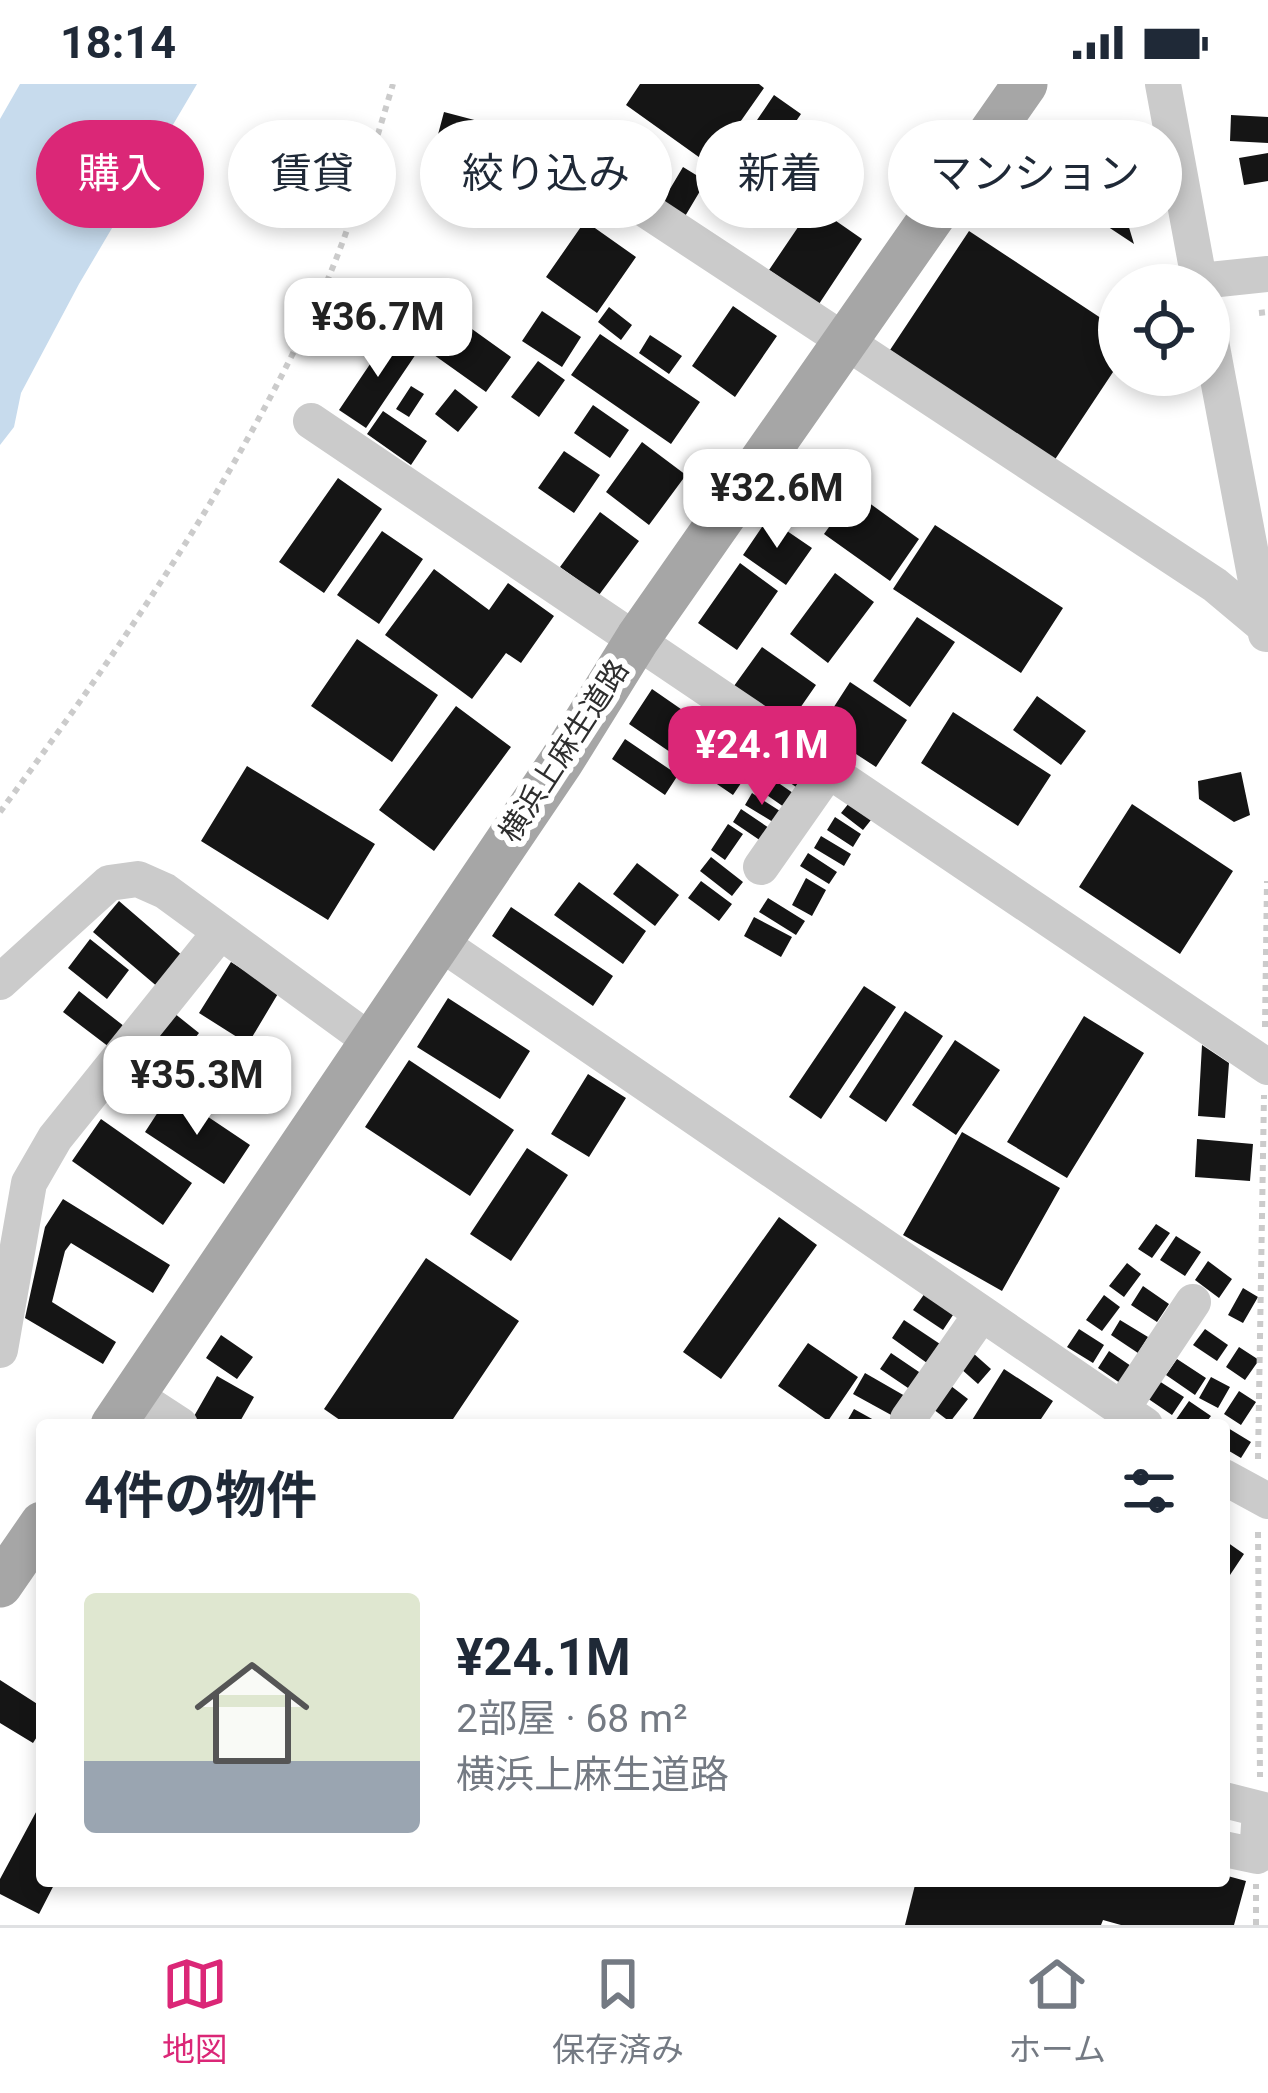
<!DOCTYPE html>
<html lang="ja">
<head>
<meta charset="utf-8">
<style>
	body { margin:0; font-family:Roboto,"Noto Sans JP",sans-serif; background:#f2f2f3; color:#1f2937; height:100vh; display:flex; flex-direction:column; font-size:45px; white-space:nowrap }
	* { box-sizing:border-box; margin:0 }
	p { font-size:39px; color:#747a83 }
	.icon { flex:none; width:66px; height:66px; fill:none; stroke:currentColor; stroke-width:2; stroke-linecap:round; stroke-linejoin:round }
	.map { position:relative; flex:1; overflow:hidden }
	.side { position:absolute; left:36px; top:1335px; width:1194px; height:468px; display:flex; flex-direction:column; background:#fff; border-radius:12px; box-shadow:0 6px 18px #0003 }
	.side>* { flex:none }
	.banner { position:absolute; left:36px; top:36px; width:1197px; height:108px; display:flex; gap:24px }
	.fabs { position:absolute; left:1098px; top:180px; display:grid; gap:24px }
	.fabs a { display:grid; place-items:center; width:132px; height:132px; border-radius:50%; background:#fff; box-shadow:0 6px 18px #0003; font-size:60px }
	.price { position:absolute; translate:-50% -102px; padding:0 27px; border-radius:24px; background:#fff; color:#222; font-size:39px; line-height:78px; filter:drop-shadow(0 3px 6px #0008) }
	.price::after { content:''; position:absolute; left:50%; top:72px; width:36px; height:27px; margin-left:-18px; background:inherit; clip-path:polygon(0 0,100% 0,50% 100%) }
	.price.on { background:#db2777; color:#fff }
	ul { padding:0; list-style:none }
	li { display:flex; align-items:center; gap:36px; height:300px; padding:0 48px }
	li span { display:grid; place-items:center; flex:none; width:336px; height:240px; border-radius:12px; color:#555 }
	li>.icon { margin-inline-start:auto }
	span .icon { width:144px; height:144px; fill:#fffc; stroke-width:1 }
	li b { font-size:51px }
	h2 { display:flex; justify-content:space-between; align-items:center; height:144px; padding:0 48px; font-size:51px }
	.chip { padding:0 42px; border-radius:54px; background:#fff; box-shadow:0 6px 18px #0003; font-size:42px; line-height:108px }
	.chip.on { background:#db2777; color:#fff }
	.status { display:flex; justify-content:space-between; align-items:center; height:84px; padding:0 60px; background:#fff; direction:ltr }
	.status svg { height:33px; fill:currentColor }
	.tabs { display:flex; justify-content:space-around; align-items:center; height:168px; border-top:3px solid #e0e1e3; background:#fff; font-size:33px; color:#747a83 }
	.tabs a { display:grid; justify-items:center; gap:6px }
	.tabs .on { color:#db2777 }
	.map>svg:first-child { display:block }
	.water { fill:#c7dbed }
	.building { fill:#151515 }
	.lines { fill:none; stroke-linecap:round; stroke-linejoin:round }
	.path { stroke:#cbcbcb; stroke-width:6; stroke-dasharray:6 6; stroke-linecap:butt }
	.minor { stroke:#cbcbcb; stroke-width:36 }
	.major { stroke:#a6a6a6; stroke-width:45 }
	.labels { text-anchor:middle; stroke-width:12; stroke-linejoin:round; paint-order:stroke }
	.street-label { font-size:30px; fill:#2e2e2e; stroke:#fff }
</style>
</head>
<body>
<div class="status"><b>18:14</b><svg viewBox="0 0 49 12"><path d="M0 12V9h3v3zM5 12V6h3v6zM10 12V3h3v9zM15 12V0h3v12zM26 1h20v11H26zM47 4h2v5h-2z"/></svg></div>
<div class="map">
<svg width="1268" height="1841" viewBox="0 0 1268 1841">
	<rect width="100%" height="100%" fill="#fff"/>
	<path class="water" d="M 20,0 L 197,0 L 79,200 L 21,309 L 14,343 L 0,361 L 0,35 Z"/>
	<path class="building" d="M 640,0 L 759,0 L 764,4 L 710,81 L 626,21 Z
		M 774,11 L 801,30 L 746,110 L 719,92 Z
		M 444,28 L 482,38 L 474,68 L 436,58 Z
		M 1231,31 L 1268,33 L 1268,59 L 1230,57 Z
		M 823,39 L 853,63 L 833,88 L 803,63 Z
		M 611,42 L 630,55 L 613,80 L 594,66 Z
		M 1106,67 L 1134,160 L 1072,119 Z
		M 1268,69 L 1268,97 L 1244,101 L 1239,74 Z
		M 683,83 L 706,97 L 684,134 L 661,120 Z
		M 813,121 L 862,155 L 819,220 L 769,186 Z
		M 585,137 L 636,173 L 597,229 L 546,193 Z
		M 969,147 L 1119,246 L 1119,279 L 1054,377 L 890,266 Z
		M 415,195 L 452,221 L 440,238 L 403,213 Z
		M 733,222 L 777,252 L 735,313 L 692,282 Z
		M 609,223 L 632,241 L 621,256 L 598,238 Z
		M 542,227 L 581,253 L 562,283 L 522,257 Z
		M 451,230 L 511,273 L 486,308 L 427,266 Z
		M 391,249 L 418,267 L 366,344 L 339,326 Z
		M 600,250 L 700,318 L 671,360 L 571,291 Z
		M 650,251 L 682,272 L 669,290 L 639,269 Z
		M 538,277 L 565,296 L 539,333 L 511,313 Z
		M 411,302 L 424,310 L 409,333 L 396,325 Z
		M 455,305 L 478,323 L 458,348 L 435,330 Z
		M 593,321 L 629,346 L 610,374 L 574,349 Z
		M 383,327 L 427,357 L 411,381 L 367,350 Z
		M 642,358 L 686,391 L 649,441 L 606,408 Z
		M 564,367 L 600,391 L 574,429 L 538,404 Z
		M 338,394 L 382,425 L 324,509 L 279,478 Z
		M 854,408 L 919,455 L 890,497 L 824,450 Z
		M 600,428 L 639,457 L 599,511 L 560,483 Z
		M 768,434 L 812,464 L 786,501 L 743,471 Z
		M 935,441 L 1063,524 L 1021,589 L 893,505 Z
		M 382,447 L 423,475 L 379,540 L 337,511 Z
		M 740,479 L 778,507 L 737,566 L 698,539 Z
		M 434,485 L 489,526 L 508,499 L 554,532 L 521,579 L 506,569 L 472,615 L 385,551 Z
		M 835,489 L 874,518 L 828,579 L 790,550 Z
		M 917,533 L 955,558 L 910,623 L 873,597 Z
		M 357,555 L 438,611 L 392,678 L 311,622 Z
		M 762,563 L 816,601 L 789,640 L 734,602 Z
		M 850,598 L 907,636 L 876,683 L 819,646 Z
		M 652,605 L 756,677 L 733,711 L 629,640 Z
		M 1037,612 L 1086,647 L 1061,681 L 1013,646 Z
		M 456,622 L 511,663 L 434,767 L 379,726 Z
		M 953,628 L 1051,691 L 1018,742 L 921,679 Z
		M 625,655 L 678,691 L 665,711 L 612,675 Z
		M 777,670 L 806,690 L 796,703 L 767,683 Z
		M 247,682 L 375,760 L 328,836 L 201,757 Z
		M 1241,688 L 1250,731 L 1234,738 L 1199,715 L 1198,697 Z
		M 764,689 L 793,709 L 784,723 L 755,703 Z
		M 752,709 L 780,727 L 773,738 L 745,721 Z
		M 849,719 L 871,736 L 863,746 L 841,729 Z
		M 1132,720 L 1233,787 L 1180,870 L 1079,803 Z
		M 741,725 L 769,744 L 761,757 L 733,738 Z
		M 835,733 L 861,750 L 853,763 L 827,746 Z
		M 728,740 L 743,750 L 725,776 L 711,766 Z
		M 821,752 L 851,770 L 844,782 L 814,764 Z
		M 808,769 L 837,788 L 829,800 L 800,782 Z
		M 711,773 L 743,798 L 732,812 L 700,787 Z
		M 637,779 L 679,811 L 655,842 L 613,810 Z
		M 806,794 L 826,806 L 812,832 L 792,821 Z
		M 701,797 L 732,820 L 719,837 L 688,814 Z
		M 579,798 L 646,847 L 623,880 L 554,831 Z
		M 768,814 L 805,837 L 796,851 L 759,828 Z
		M 119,817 L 184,873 L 159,904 L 93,848 Z
		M 511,823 L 613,892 L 593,922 L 492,852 Z
		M 754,833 L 792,853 L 781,873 L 744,852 Z
		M 90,855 L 129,886 L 107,915 L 68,884 Z
		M 231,878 L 279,908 L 248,960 L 199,929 Z
		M 864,902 L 896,923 L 821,1035 L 789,1013 Z
		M 79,907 L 129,946 L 113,966 L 63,928 Z
		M 448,914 L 530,967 L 500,1015 L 417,963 Z
		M 905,927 L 943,952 L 886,1038 L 849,1013 Z
		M 174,929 L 199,949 L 170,986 L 145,966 Z
		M 1084,932 L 1144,969 L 1067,1094 L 1007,1058 Z
		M 955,956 L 1000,986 L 956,1051 L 912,1021 Z
		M 1202,961 L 1229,979 L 1225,1034 L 1198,1032 Z
		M 409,976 L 514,1046 L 470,1112 L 365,1043 Z
		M 588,990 L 626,1014 L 589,1073 L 551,1050 Z
		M 171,1008 L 250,1061 L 224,1100 L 145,1048 Z
		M 101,1035 L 192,1099 L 163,1141 L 72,1077 Z
		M 962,1048 L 1060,1104 L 1002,1207 L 903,1151 Z
		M 1197,1055 L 1253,1060 L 1250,1097 L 1195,1093 Z
		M 527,1064 L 568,1091 L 511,1177 L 470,1150 Z
		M 63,1115 L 170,1181 L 153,1209 L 71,1159 L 65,1167 L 52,1218 L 116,1258 L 103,1280 L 25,1234 L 45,1143 Z
		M 779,1133 L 817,1161 L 721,1295 L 683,1268 Z
		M 1156,1140 L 1170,1149 L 1152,1174 L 1138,1165 Z
		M 1176,1152 L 1201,1168 L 1185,1192 L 1160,1176 Z
		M 426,1174 L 519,1237 L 449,1341 L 347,1341 L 324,1325 Z
		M 1208,1177 L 1232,1195 L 1219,1214 L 1195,1196 Z
		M 1127,1179 L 1141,1190 L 1124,1213 L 1109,1202 Z
		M 1143,1202 L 1169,1220 L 1157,1238 L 1131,1221 Z
		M 1243,1204 L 1258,1213 L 1243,1239 L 1228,1231 Z
		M 925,1209 L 955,1228 L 943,1246 L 913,1226 Z
		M 1104,1211 L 1120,1223 L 1102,1247 L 1086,1236 Z
		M 904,1236 L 940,1260 L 927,1279 L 892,1254 Z
		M 1120,1236 L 1148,1253 L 1138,1269 L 1111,1251 Z
		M 1079,1245 L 1104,1261 L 1093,1279 L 1067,1263 Z
		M 1205,1245 L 1228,1261 L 1217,1277 L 1193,1261 Z
		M 221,1251 L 253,1273 L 237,1295 L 206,1274 Z
		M 808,1259 L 858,1293 L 828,1337 L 778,1302 Z
		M 1239,1263 L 1259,1276 L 1245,1296 L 1226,1283 Z
		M 1109,1267 L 1131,1282 L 1120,1299 L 1098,1284 Z
		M 891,1269 L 922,1290 L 911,1306 L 880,1285 Z
		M 973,1269 L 991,1285 L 978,1300 L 960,1284 Z
		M 1177,1275 L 1206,1294 L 1195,1311 L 1166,1291 Z
		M 1004,1285 L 1053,1317 L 1037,1341 L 969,1341 Z
		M 865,1289 L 905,1312 L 893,1332 L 853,1310 Z
		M 217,1292 L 254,1313 L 238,1341 L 206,1341 L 193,1334 Z
		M 1211,1293 L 1230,1303 L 1218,1324 L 1199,1314 Z
		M 1159,1297 L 1184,1313 L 1172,1331 L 1147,1314 Z
		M 951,1302 L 968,1315 L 950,1338 L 933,1325 Z
		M 1239,1307 L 1256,1318 L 1241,1341 L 1224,1330 Z
		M 1189,1317 L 1211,1332 L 1204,1341 L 1175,1337 Z
		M 854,1325 L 883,1341 L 846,1339 Z
		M 1228,1344 L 1251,1358 L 1241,1374 L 1224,1364 Z
		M 1224,1456 L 1244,1470 L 1224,1500 Z
		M 0,1596 L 42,1623 L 42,1645 L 33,1659 L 0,1639 Z
		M 42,1717 L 42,1797 L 56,1797 L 39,1830 L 0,1810 L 0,1795 Z
		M 1224,1791 L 1246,1797 L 1234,1841 L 1121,1841 L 1103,1836 L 1101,1841 L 905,1841 L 916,1797 L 1224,1797 Z"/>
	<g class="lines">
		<path class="path" d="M 1259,229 L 1268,228
			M 0,728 C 118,568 230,405 315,224 C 349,152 370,76 393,0
			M 1265,943 L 1267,797
			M 1258,1375 L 1264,1011
			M 1258,1448 L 1260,1693
			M 1256,1841 L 1256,1800"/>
		<path class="minor" d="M 1163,0 L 1200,201
			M 567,74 L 1215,501 L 1264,542
			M 1200,197 L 1268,190
			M 1209,247 L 1266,550
			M 311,337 L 1268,983
			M 761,783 L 829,686
			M 436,856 L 1145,1341
			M 0,898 L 109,799 L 138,795 L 165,807 L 369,956
			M 0,1266 L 29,1099 L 55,1054 L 218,851
			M 134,1311 L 180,1341
			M 1121,1326 L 1193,1218
			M 908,1335 L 980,1232
			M 1224,1393 L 1268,1417
			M 1224,1716 L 1268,1727
			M 1224,1765 L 1257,1772 L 1260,1726"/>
		<path class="major" d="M 113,1341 L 561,678 L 638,554 L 1025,0
			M 0,1501 L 42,1440"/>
	</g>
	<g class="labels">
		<g class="street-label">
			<text transform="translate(564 667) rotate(-57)" y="10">横浜上麻生道路</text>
		</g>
	</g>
</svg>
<div class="fabs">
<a><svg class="icon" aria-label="locate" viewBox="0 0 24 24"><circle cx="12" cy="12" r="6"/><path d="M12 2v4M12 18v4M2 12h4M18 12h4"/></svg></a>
</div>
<b class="price" style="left:378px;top:296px">¥36.7M</b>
<b class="price" style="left:777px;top:467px">¥32.6M</b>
<b class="price on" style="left:762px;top:724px">¥24.1M</b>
<b class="price" style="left:197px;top:1054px">¥35.3M</b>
<div class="banner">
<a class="chip on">購入</a>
<a class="chip">賃貸</a>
<a class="chip">絞り込み</a>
<a class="chip">新着</a>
<a class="chip">マンション</a>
</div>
<section class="side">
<h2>4件の物件<svg class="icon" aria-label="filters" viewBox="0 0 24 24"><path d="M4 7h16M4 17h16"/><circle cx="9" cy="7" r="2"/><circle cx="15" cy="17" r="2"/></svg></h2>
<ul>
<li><span style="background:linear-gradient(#dfe7d0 70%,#9aa5b1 0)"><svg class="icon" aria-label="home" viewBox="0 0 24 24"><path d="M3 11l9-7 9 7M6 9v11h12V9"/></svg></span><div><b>¥24.1M</b><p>2部屋 · 68 m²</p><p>横浜上麻生道路</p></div></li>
</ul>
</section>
</div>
<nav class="tabs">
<a class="on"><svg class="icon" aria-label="map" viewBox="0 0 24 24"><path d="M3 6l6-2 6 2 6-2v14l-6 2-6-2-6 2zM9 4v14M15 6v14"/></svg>地図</a>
<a><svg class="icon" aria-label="saved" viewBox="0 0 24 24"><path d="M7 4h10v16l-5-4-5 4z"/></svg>保存済み</a>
<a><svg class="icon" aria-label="home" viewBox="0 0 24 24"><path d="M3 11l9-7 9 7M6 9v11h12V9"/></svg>ホーム</a>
</nav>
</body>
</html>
